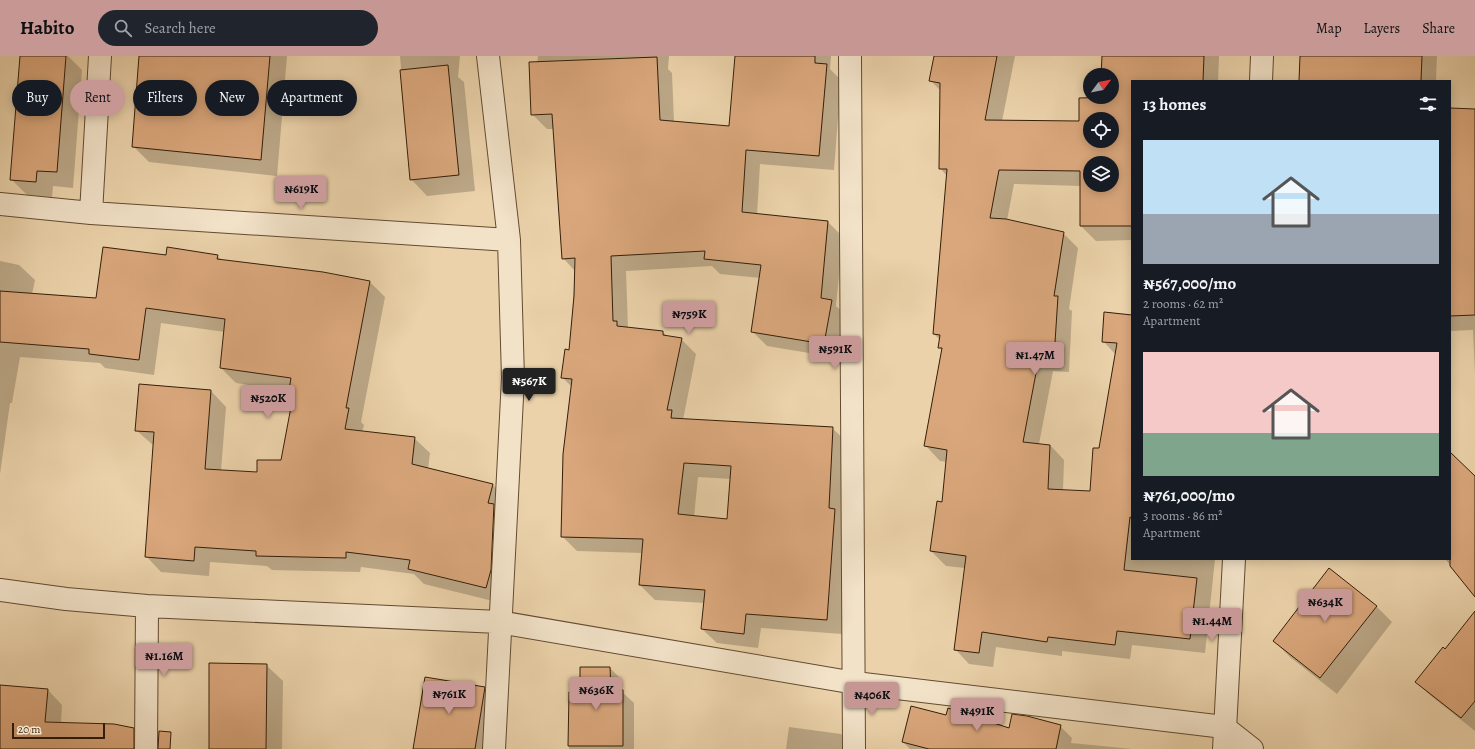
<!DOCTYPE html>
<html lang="en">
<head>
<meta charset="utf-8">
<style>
	body { margin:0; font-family:Alegreya,serif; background:#20242c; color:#f1f3f6; height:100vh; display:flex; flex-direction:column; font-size:15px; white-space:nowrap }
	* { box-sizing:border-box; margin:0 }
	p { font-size:13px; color:#9ea1a6 }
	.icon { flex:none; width:22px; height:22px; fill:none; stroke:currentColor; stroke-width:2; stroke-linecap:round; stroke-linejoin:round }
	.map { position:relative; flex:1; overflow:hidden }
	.sheet { position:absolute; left:1131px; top:24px; width:320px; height:480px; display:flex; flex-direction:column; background:#171b24; border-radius:0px; box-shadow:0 2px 10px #0003 }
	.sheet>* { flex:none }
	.top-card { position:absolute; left:12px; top:24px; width:380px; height:36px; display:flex; gap:8px }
	.needle { width:26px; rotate:58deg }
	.buttons { position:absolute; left:1083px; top:12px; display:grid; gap:8px }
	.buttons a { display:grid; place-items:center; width:36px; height:36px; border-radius:50%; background:#171b24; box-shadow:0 2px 10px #0003; font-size:20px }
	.scale { position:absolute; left:12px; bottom:10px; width:93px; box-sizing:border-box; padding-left:4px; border:2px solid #341e09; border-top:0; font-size:11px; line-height:14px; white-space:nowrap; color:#341e09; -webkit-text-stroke:3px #f2e2c8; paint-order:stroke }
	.price { position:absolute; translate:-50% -34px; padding:0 9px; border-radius:4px; background:#c59692; color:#111; font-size:13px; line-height:26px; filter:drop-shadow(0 1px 2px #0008) }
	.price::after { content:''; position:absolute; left:50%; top:24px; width:12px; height:9px; margin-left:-6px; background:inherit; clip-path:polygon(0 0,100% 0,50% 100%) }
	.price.active { background:#222; color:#fff }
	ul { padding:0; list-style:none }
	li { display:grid; align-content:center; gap:8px; height:212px; padding:0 12px }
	li span { display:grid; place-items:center; height:124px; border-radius:0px; color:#555 }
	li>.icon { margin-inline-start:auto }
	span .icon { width:72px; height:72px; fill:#fffc; stroke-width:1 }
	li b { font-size:17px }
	h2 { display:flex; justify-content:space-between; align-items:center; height:48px; padding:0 12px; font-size:17px }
	.chip { padding:0 14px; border-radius:18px; background:#171b24; box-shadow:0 2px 10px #0003; font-size:14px; line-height:36px }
	.chip.active { background:#c59692; color:#111 }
	header { display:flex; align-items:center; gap:24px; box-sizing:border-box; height:56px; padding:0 20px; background:#c59692; color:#111 }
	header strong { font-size:19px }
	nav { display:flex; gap:22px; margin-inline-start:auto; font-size:14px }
	.search { width:280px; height:36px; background:#20242c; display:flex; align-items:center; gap:10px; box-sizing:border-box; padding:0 14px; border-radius:22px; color:#9ea1a6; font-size:15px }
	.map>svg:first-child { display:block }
	.shadow { fill:#0003; fill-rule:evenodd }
	.building { fill:#daa77c; stroke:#341e09; fill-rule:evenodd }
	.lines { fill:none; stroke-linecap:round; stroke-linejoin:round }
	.minor-casing { stroke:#624b31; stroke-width:24 }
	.minor { stroke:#f2e2c8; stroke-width:22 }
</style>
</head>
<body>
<header>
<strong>Habito</strong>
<div class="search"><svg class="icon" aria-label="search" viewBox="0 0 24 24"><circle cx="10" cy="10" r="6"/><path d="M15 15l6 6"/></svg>Search here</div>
<nav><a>Map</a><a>Layers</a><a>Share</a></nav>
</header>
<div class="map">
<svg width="1475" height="693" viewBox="0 0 1475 693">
	<rect width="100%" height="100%" fill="#ebd2aa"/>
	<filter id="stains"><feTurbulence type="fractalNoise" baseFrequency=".005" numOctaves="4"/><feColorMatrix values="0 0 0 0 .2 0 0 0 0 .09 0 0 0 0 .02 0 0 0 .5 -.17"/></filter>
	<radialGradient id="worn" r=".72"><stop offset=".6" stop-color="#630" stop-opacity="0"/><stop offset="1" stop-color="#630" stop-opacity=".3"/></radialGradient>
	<path class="shadow" d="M 21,0 L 68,0 L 82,14 L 73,132 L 53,130 L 52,141 L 27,139 L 11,123 Z
		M 140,0 L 287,0 L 277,120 L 149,106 L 133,90 Z
		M 400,0 L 460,0 L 458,21 L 464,26 L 475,135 L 427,140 L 411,123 Z
		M 538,0 L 669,0 L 668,13 L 672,17 L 674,66 L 730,71 L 735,0 L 831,0 L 830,13 L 841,24 L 834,114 L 760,108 L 757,159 L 828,166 L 843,181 L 836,250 L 846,259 L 839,302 L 767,290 L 752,275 L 761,222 L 720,218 L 712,210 L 626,215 L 628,272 L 663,276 L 668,281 L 681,283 L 696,298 L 683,364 L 832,372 L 847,386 L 849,468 L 842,578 L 761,572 L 758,592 L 717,587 L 702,573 L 705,547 L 655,544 L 640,529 L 643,497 L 577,495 L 562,480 L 572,331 L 562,321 L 570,295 L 575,215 L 563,202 L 554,73 L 547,73 L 532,58 ZM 698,421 L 731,423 L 728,464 L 694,461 Z
		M 935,0 L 1015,0 L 1002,65 L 1080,66 L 1101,41 L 1112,41 L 1112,19 L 1102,19 L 1103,0 L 1219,0 L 1218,25 L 1132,25 L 1132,184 L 1096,185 L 1081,170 L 1081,130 L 1014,128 L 1007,164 L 1063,177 L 1078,192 L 1069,253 L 1072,255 L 1069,316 L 1053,315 L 1039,388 L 1050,389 L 1064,404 L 1063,435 L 1091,436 L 1116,299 L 1103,285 L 1132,260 L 1132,503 L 1215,503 L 1205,597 L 1132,589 L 1130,603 L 1062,595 L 1062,600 L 996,591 L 993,611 L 969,608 L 955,593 L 965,512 L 946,510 L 931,495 L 943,447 L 947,406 L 940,405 L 926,390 L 943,295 L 939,291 L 940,284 L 934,278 L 947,120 L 940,112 L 941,35 L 930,24 ZM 1090,63 L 1112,63 L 1112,85 L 1090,85 ZM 1090,107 L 1112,107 L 1112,129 L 1090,129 Z
		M 1302,0 L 1437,0 L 1436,25 L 1301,25 Z
		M 1450,53 L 1475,54 L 1475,318 L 1473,274 L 1450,275 Z
		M 167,200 L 217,200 L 222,204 L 370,226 L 385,241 L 361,366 L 364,369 L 362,376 L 414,382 L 430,397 L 428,413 L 492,428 L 507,444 L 501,547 L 424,528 L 414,518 L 361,511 L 360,516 L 272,514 L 267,510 L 210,506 L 209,520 L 161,516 L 146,500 L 154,390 L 136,374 L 140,329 L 211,335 L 226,351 L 221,415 L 258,417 L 282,405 L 294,338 L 291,335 L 236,327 L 221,312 L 225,276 L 161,267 L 154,319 L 105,312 L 100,307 L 20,301 L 12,347 L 10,347 L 0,418 L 0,205 L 19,209 L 35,224 L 32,238 L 97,244 Z
		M 1450,397 L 1475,421 L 1475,538 L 1445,503 L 1450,503 Z
		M 1376,550 L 1392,566 L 1337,638 L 1290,601 L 1274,585 Z
		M 1475,556 L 1475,675 L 1430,639 L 1417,626 L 1445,594 Z
		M 266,609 L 283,625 L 282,693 L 210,693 Z
		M 610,612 L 621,623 L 621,635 L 634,647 L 634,693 L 569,693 L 570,637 L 581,637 Z
		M 0,630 L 48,634 L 62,649 L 61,667 L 133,673 L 148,688 L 148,693 L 0,693 Z
		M 484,632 L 500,648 L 493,693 L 414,693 Z
		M 1060,670 L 1072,682 L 1071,687 L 1133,693 L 910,693 L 903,686 Z
		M 789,671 L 841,678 L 856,693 L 786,693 Z"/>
	<path class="building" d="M 20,0 L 66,0 L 57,116 L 37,115 L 36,126 L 10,124 Z
		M 139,0 L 270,0 L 261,104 L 132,91 Z
		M 735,0 L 815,0 L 815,7 L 827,8 L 819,100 L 746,94 L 742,156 L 828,165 L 821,242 L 832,244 L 824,288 L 751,276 L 761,209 L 704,203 L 705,195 L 611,200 L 613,265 L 617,265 L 617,270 L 663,275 L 663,279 L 682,282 L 667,354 L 672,354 L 671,362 L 833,371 L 829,452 L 835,453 L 827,564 L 746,558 L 744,578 L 701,573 L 705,534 L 639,529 L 643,483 L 561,481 L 563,398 L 572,323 L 561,322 L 565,293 L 569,294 L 574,240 L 575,202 L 562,203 L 552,58 L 531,59 L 529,6 L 657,1 L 660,64 L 729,70 ZM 684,407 L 731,410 L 727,463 L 678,458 Z
		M 934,0 L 997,0 L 985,64 L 1079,65 L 1079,42 L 1112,41 L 1112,19 L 1101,19 L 1102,0 L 1204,0 L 1203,25 L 1132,25 L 1132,170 L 1080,170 L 1080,115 L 999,114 L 990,162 L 1006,163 L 1064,176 L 1054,240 L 1058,240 L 1054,302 L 1039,301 L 1023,386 L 1050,389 L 1048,433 L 1090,435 L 1093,392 L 1099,392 L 1117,287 L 1102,286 L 1104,256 L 1132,259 L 1132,462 L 1130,461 L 1124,514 L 1197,522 L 1190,583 L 1117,575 L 1115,589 L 1048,581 L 1047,586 L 982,576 L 979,597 L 954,594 L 966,500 L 930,495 L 937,445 L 942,446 L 947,394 L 924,390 L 942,292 L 938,292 L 940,279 L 933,278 L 947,113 L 939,113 L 940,27 L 929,25 ZM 1090,63 L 1112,63 L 1112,85 L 1090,85 ZM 1090,107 L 1112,107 L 1112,129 L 1090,129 Z
		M 1300,0 L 1422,0 L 1421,25 L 1299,25 Z
		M 448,9 L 459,119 L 410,124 L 400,14 Z
		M 1450,52 L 1475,53 L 1475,259 L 1450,260 Z
		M 103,191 L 166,199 L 167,191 L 218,199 L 217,203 L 323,216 L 370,225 L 346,352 L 349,352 L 345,373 L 415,381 L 412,408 L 493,428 L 488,447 L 494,448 L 491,514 L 486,532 L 408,513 L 410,504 L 346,496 L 346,502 L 256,500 L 256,495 L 195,491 L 194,505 L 145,501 L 154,376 L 135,375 L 139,328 L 211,334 L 205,413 L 257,416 L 257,404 L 281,404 L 294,335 L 289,334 L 291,322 L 220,312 L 225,263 L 146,252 L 139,304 L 89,298 L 89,293 L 0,286 L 0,235 L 96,242 Z
		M 1450,396 L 1475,420 L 1475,541 L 1450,510 Z
		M 1329,512 L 1377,550 L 1320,622 L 1273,585 Z
		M 1475,555 L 1475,645 L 1461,662 L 1415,626 L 1443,591 L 1445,593 Z
		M 209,607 L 267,608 L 266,693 L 209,693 Z
		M 580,611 L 610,611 L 611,634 L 623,634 L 623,690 L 568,690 L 569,636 L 580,636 Z
		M 425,621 L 485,631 L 475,693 L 413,693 Z
		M 0,629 L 48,633 L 45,666 L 114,668 L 134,672 L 134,693 L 0,693 Z
		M 911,650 L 946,659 L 948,652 L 1009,672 L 1012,658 L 1027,660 L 1061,669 L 1056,693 L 929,693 L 902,686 Z
		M 159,675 L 171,676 L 170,693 L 158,693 Z"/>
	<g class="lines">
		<defs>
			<path id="minor" d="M 488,0 L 509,184 L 513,322 L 494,693
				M 850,0 L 854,693
				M 1261,25 L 1262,0
				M 0,148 L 91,157 L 509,184
				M 91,157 L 100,0
				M 0,534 L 66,543 L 147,550 L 499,566 L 855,627 L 1224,671 L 1252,693
				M 146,693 L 147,550
				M 1224,693 L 1234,503"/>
		</defs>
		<use href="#minor" class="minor-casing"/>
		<use href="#minor" class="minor"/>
	</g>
	<rect width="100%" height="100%" filter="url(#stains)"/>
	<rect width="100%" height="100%" fill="url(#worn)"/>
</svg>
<div class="buttons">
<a><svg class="needle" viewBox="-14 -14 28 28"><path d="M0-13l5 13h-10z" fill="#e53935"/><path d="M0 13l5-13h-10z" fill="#9ea1a6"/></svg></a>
<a><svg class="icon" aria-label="locate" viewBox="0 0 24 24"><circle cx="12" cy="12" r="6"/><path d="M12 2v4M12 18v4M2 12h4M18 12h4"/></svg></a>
<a><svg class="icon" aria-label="layers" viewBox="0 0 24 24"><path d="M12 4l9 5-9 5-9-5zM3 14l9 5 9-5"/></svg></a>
</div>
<div class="scale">20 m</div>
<b class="price" style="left:301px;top:154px">₦619K</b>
<b class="price" style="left:689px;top:279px">₦759K</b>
<b class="price" style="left:835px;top:314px">₦591K</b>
<b class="price" style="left:1035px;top:320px">₦1.47M</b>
<b class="price active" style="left:529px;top:346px">₦567K</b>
<b class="price" style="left:268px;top:363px">₦520K</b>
<b class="price" style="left:1325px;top:567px">₦634K</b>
<b class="price" style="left:1212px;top:586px">₦1.44M</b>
<b class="price" style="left:164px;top:621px">₦1.16M</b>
<b class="price" style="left:596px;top:655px">₦636K</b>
<b class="price" style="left:449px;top:659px">₦761K</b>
<b class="price" style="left:872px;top:660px">₦406K</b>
<b class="price" style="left:977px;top:676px">₦491K</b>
<div class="top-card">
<a class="chip">Buy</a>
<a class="chip active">Rent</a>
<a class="chip">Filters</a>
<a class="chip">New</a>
<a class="chip">Apartment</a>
</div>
<section class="sheet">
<h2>13 homes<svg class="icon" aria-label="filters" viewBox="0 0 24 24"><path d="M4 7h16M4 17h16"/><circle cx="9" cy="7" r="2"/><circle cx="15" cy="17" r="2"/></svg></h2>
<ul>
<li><span style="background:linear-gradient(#bfe0f5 60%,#9aa5b1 0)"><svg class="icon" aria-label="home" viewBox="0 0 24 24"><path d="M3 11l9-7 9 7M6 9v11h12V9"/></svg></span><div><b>₦567,000/mo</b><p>2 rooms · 62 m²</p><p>Apartment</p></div></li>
<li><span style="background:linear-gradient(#f6c9c9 65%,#7fa58c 0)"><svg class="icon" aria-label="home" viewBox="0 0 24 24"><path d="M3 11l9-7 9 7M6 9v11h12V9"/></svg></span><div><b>₦761,000/mo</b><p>3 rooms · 86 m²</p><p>Apartment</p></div></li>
</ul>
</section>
</div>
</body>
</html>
